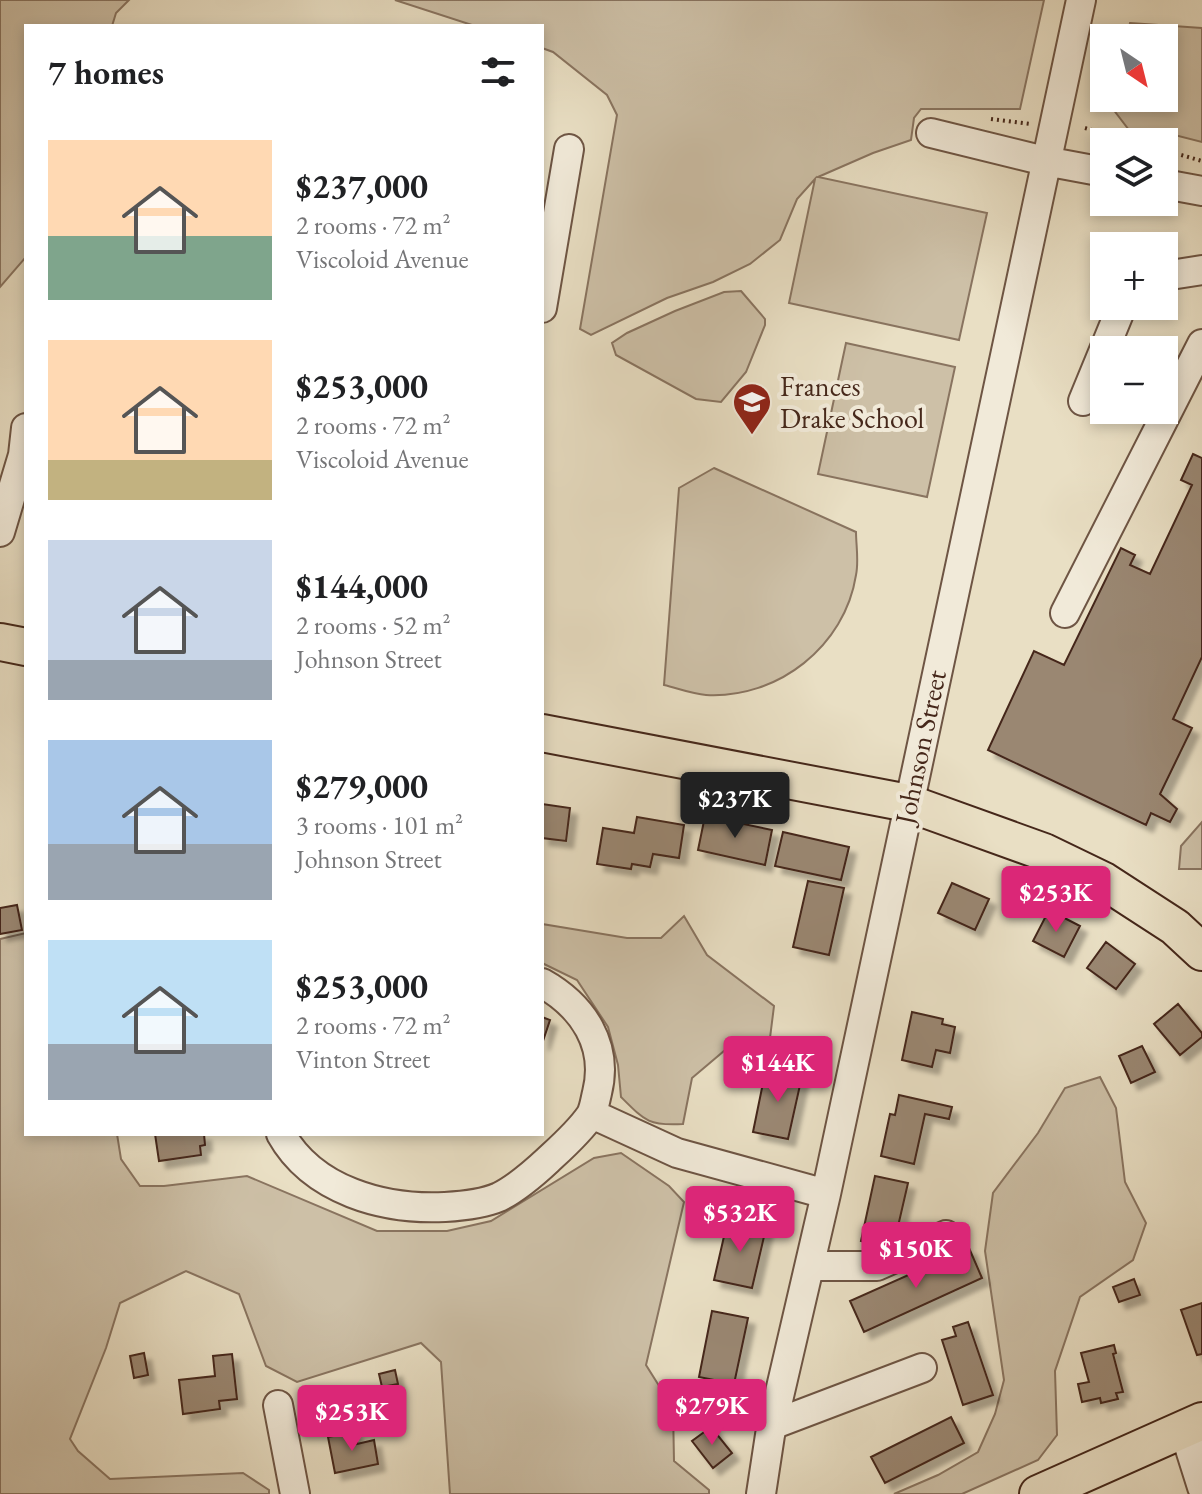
<!DOCTYPE html>
<html lang="en">
<head>
<meta charset="utf-8">
<style>
	body { margin:0; font-family:"EB Garamond",serif; background:#f2f2f2; color:#202124; height:100vh; display:flex; flex-direction:column; font-size:30px; white-space:nowrap }
	* { box-sizing:border-box; margin:0 }
	p { font-size:26px; color:#757577 }
	.icon { flex:none; width:44px; height:44px; fill:none; stroke:currentColor; stroke-width:2; stroke-linecap:round; stroke-linejoin:round }
	.map { position:relative; flex:1; overflow:hidden }
	.sheet { position:absolute; left:24px; top:24px; width:520px; height:1112px; display:flex; flex-direction:column; background:#fff; border-radius:0px; box-shadow:0 4px 12px #0003 }
	.sheet>* { flex:none }
	.needle { width:52px; rotate:145deg }
	.controls { position:absolute; left:1090px; top:24px; display:grid; gap:16px }
	.controls a { display:grid; place-items:center; width:88px; height:88px; border-radius:0px; background:#fff; box-shadow:0 4px 12px #0003; font-size:40px }
	.price { position:absolute; translate:-50% -68px; padding:0 18px; border-radius:8px; background:#db2777; color:#fff; font-size:26px; line-height:52px; filter:drop-shadow(0 2px 4px #0008) }
	.price::after { content:''; position:absolute; left:50%; top:48px; width:24px; height:18px; margin-left:-12px; background:inherit; clip-path:polygon(0 0,100% 0,50% 100%) }
	.price.selected { background:#222; color:#fff }
	ul { padding:0; list-style:none }
	li { display:flex; align-items:center; gap:24px; height:200px; padding:0 24px }
	li span { display:grid; place-items:center; flex:none; width:224px; height:160px; border-radius:0px; color:#555 }
	li>.icon { margin-inline-start:auto }
	span .icon { width:96px; height:96px; fill:#fffc; stroke-width:1 }
	li b { font-size:34px }
	h2 { display:flex; justify-content:space-between; align-items:center; height:96px; padding:0 24px; font-size:34px }
	.map>svg:first-child { display:block }
	.green { fill:#cdc0a7; stroke:#897460; stroke-width:2 }
	.building { fill:#9a8772; stroke:#45271a; stroke-width:2; filter:url(#shadow) }
	.lines { fill:none; stroke-linecap:round; stroke-linejoin:round }
	.minor-casing { stroke:#6e5544; stroke-width:32 }
	.major-casing { stroke:#45271a; stroke-width:40 }
	.path { stroke:#45271a; stroke-width:4; stroke-dasharray:2 4; stroke-linecap:butt }
	.minor { stroke:#f1ead9; stroke-width:28 }
	.major { stroke:#e9dfc4; stroke-width:36 }
	.labels { text-anchor:middle; stroke-width:8; stroke-linejoin:round; paint-order:stroke }
	.poi-label { font-size:28px; fill:#45271a; stroke:#f1ead9; text-anchor:start }
	.street-label { font-size:28px; fill:#45271a; stroke:#f1ead9 }
</style>
</head>
<body>
<div class="map">
<svg width="1202" height="1494" viewBox="0 0 1202 1494">
	<defs>
		<filter id="shadow"><feDropShadow dx="7" dy="7" stdDeviation="2" flood-color="#0004"/></filter>
	</defs>
	<rect width="100%" height="100%" fill="#e9dfc4"/>
	<filter id="stains"><feTurbulence type="fractalNoise" baseFrequency=".0025" numOctaves="4"/><feColorMatrix values="0 0 0 0 .2 0 0 0 0 .09 0 0 0 0 .02 0 0 0 .5 -.17"/></filter>
	<radialGradient id="worn" r=".72"><stop offset=".6" stop-color="#630" stop-opacity="0"/><stop offset="1" stop-color="#630" stop-opacity=".3"/></radialGradient>
	<path class="green" d="M 0,0 L 129,0 L 116,13 L 112,26 L 26,26 L 26,257 L 0,287 Z
		M 395,0 L 1044,0 L 1020,109 L 921,109 L 914,118 L 911,140 L 873,153 L 818,177 L 987,213 L 959,340 L 789,303 L 815,179 L 797,199 L 780,240 L 750,264 L 713,282 L 667,298 L 591,335 L 580,329 L 617,115 L 607,95 L 553,52 L 542,48 L 542,26 L 475,26 Z
		M 1130,23 L 1202,28 L 1202,142 L 1155,130 L 1129,130 L 1113,109 L 1115,98 L 1164,98 L 1164,38 L 1127,38 Z
		M 741,291 L 765,319 L 765,325 L 746,372 L 721,402 L 696,399 L 616,355 L 612,343 L 627,333 L 675,311 L 724,292 Z
		M 846,343 L 955,367 L 927,497 L 818,474 Z
		M 714,468 L 856,532 C 856,545 859,561 856,575 C 845,646 778,699 706,695 C 692,694 677,688 664,685 L 679,488 Z
		M 1202,822 L 1202,869 L 1179,869 L 1181,846 Z
		M 684,916 L 707,955 L 774,1006 L 770,1038 L 724,1051 L 692,1078 L 683,1124 C 649,1126 645,1121 621,1097 L 618,1065 L 608,1027 L 577,980 L 542,963 L 542,924 L 627,938 L 661,938 Z
		M 26,933 L 26,1134 L 117,1134 L 121,1159 L 140,1186 L 164,1186 L 247,1176 L 377,1231 L 447,1231 L 491,1221 L 594,1158 L 621,1153 L 669,1186 L 684,1202 L 646,1365 L 673,1408 L 674,1461 L 709,1490 L 709,1494 L 450,1494 L 441,1362 L 421,1343 L 297,1382 L 266,1366 L 239,1294 L 186,1271 L 120,1303 L 106,1348 L 70,1439 L 78,1451 L 110,1479 L 243,1473 L 269,1490 L 269,1494 L 0,1494 L 0,939 Z
		M 1100,1077 L 1116,1108 L 1125,1182 L 1146,1223 L 1133,1260 L 1080,1297 L 1055,1371 L 1057,1435 L 1038,1460 L 962,1494 L 894,1494 L 938,1475 L 978,1452 L 995,1414 L 1004,1380 L 985,1251 L 993,1193 L 1038,1133 L 1065,1088 Z"/>
	<path class="building" d="M 1193,454 L 1202,458 L 1202,657 L 1173,719 L 1192,728 L 1160,794 L 1177,809 L 1170,822 L 1151,813 L 1146,825 L 988,750 L 1034,651 L 1064,665 L 1121,548 L 1135,555 L 1130,565 L 1150,574 L 1192,485 L 1181,480 Z
		M 542,804 L 570,808 L 566,841 L 542,838 Z
		M 705,816 L 772,830 L 765,865 L 698,850 Z
		M 637,817 L 684,825 L 679,858 L 653,854 L 650,867 L 632,864 L 631,869 L 597,864 L 603,828 L 634,833 Z
		M 783,832 L 849,847 L 841,880 L 775,866 Z
		M 808,881 L 844,888 L 829,955 L 793,947 Z
		M 952,883 L 989,899 L 975,930 L 938,913 Z
		M 17,905 L 22,930 L 0,934 L 0,908 Z
		M 1049,910 L 1080,926 L 1064,957 L 1033,941 Z
		M 1106,942 L 1135,964 L 1116,989 L 1087,968 Z
		M 1178,1004 L 1202,1033 L 1202,1037 L 1180,1055 L 1154,1024 Z
		M 912,1012 L 943,1019 L 942,1024 L 955,1027 L 950,1053 L 936,1050 L 932,1067 L 902,1060 Z
		M 542,1017 L 550,1020 L 542,1044 Z
		M 1142,1046 L 1155,1072 L 1131,1083 L 1119,1056 Z
		M 770,1069 L 802,1076 L 788,1139 L 753,1132 L 763,1083 L 767,1084 Z
		M 899,1095 L 952,1107 L 949,1119 L 925,1114 L 914,1164 L 881,1156 L 890,1114 L 895,1115 Z
		M 155,1134 L 204,1134 L 205,1145 L 200,1146 L 201,1155 L 159,1161 Z
		M 875,1176 L 908,1183 L 893,1248 L 861,1241 Z
		M 728,1219 L 766,1228 L 752,1288 L 714,1280 Z
		M 969,1248 L 982,1278 L 864,1332 L 850,1301 Z
		M 1134,1279 L 1140,1295 L 1119,1302 L 1113,1287 Z
		M 1202,1303 L 1202,1354 L 1197,1355 L 1181,1310 Z
		M 712,1311 L 748,1318 L 734,1384 L 699,1377 Z
		M 968,1322 L 993,1395 L 963,1405 L 942,1340 L 956,1336 L 953,1327 Z
		M 1114,1345 L 1116,1353 L 1113,1354 L 1123,1392 L 1116,1393 L 1118,1399 L 1101,1403 L 1100,1398 L 1082,1402 L 1078,1384 L 1089,1382 L 1081,1353 Z
		M 144,1353 L 148,1375 L 134,1378 L 130,1356 Z
		M 232,1354 L 237,1399 L 219,1401 L 220,1409 L 183,1414 L 179,1380 L 215,1376 L 213,1356 Z
		M 395,1370 L 398,1384 L 382,1387 L 379,1374 Z
		M 951,1417 L 964,1443 L 885,1483 L 871,1457 Z
		M 711,1427 L 732,1453 L 713,1468 L 692,1441 Z
		M 355,1432 L 357,1444 L 374,1440 L 378,1464 L 335,1473 L 328,1437 Z"/>
	<g class="lines">
		<defs>
			<path id="minor" d="M 931,133 L 1045,161 L 1104,172
				M 1164,184 L 1202,191
				M 1164,276 L 1202,270
				M 542,308 L 569,149
				M 1104,350 L 1122,306
				M 1083,401 L 1104,350
				M 0,532 L 23,455 L 26,428
				M 1065,613 L 1202,344
				M 592,1114 L 677,1153 L 826,1194
				M 281,1134 C 313,1191 384,1210 445,1207 C 462,1206 483,1204 499,1197 C 517,1188 533,1174 548,1160 C 562,1147 579,1132 590,1116 C 594,1110 595,1101 597,1093 C 609,1045 583,1006 542,983
				M 810,1266 L 877,1266 L 946,1235
				M 278,1405 L 295,1494
				M 772,1425 L 922,1368
				M 1184,1430 L 1202,1487
				M 761,1494 L 770,1435 L 826,1194 L 1081,0"/>
			<path id="major" d="M 0,642 L 26,647
				M 542,733 L 908,803 L 1044,852 L 1104,881 L 1175,927 L 1202,952
				M 1038,1494 L 1202,1421"/>
		</defs>
		<use href="#minor" class="minor-casing"/>
		<use href="#major" class="major-casing"/>
		<path class="path" d="M 991,119 L 1030,124
			M 1085,128 L 1134,142
			M 1164,150 L 1202,161"/>
		<use href="#minor" class="minor"/>
		<use href="#major" class="major"/>
	</g>
	<defs>
		<symbol id="school-pin" viewBox="-11 -11 22 30"><path d="M0 17L-7.5 6A9.5 9.5 0 1 1 7.5 6Z" fill="#8f2418" stroke="#f1ead9"/><path d="M0-5L7-2L0 1L-7-2ZM-4 1L0 2.5L4 1V4Q0 6-4 4Z" fill="#fff"/></symbol>
	</defs>
	<g fill-rule="evenodd">
		<use href="#school-pin" x="730" y="380" width="44" height="60"/>
	</g>
	<g class="labels">
		<g class="poi-label">
			<text x="780" y="396">Frances<tspan x="780" dy="32">Drake School</tspan></text>
		</g>
		<g class="street-label">
			<text transform="translate(920 747) rotate(-78)" y="10">Johnson Street</text>
		</g>
	</g>
	<rect width="100%" height="100%" filter="url(#stains)"/>
	<rect width="100%" height="100%" fill="url(#worn)"/>
</svg>
<div class="controls">
<a><svg class="needle" viewBox="-14 -14 28 28"><path d="M0-13l5 13h-10z" fill="#e53935"/><path d="M0 13l5-13h-10z" fill="#757577"/></svg></a>
<a><svg class="icon" aria-label="layers" viewBox="0 0 24 24"><path d="M12 4l9 5-9 5-9-5zM3 14l9 5 9-5"/></svg></a>
<a>+</a>
<a>−</a>
</div>
<b class="price selected" style="left:735px;top:840px">$237K</b>
<b class="price" style="left:1056px;top:934px">$253K</b>
<b class="price" style="left:778px;top:1104px">$144K</b>
<b class="price" style="left:740px;top:1254px">$532K</b>
<b class="price" style="left:916px;top:1290px">$150K</b>
<b class="price" style="left:712px;top:1447px">$279K</b>
<b class="price" style="left:352px;top:1453px">$253K</b>
<section class="sheet">
<h2>7 homes<svg class="icon" aria-label="filters" viewBox="0 0 24 24"><path d="M4 7h16M4 17h16"/><circle cx="9" cy="7" r="2"/><circle cx="15" cy="17" r="2"/></svg></h2>
<ul>
<li><span style="background:linear-gradient(#ffd9b3 60%,#7fa58c 0)"><svg class="icon" aria-label="home" viewBox="0 0 24 24"><path d="M3 11l9-7 9 7M6 9v11h12V9"/></svg></span><div><b>$237,000</b><p>2 rooms · 72 m²</p><p>Viscoloid Avenue</p></div></li>
<li><span style="background:linear-gradient(#ffd9b3 75%,#c2b280 0)"><svg class="icon" aria-label="home" viewBox="0 0 24 24"><path d="M3 11l9-7 9 7M6 9v11h12V9"/></svg></span><div><b>$253,000</b><p>2 rooms · 72 m²</p><p>Viscoloid Avenue</p></div></li>
<li><span style="background:linear-gradient(#c9d6e8 75%,#9aa5b1 0)"><svg class="icon" aria-label="home" viewBox="0 0 24 24"><path d="M3 11l9-7 9 7M6 9v11h12V9"/></svg></span><div><b>$144,000</b><p>2 rooms · 52 m²</p><p>Johnson Street</p></div></li>
<li><span style="background:linear-gradient(#a9c7e8 65%,#9aa5b1 0)"><svg class="icon" aria-label="home" viewBox="0 0 24 24"><path d="M3 11l9-7 9 7M6 9v11h12V9"/></svg></span><div><b>$279,000</b><p>3 rooms · 101 m²</p><p>Johnson Street</p></div></li>
<li><span style="background:linear-gradient(#bfe0f5 65%,#9aa5b1 0)"><svg class="icon" aria-label="home" viewBox="0 0 24 24"><path d="M3 11l9-7 9 7M6 9v11h12V9"/></svg></span><div><b>$253,000</b><p>2 rooms · 72 m²</p><p>Vinton Street</p></div></li>
</ul>
</section>
</div>
</body>
</html>
